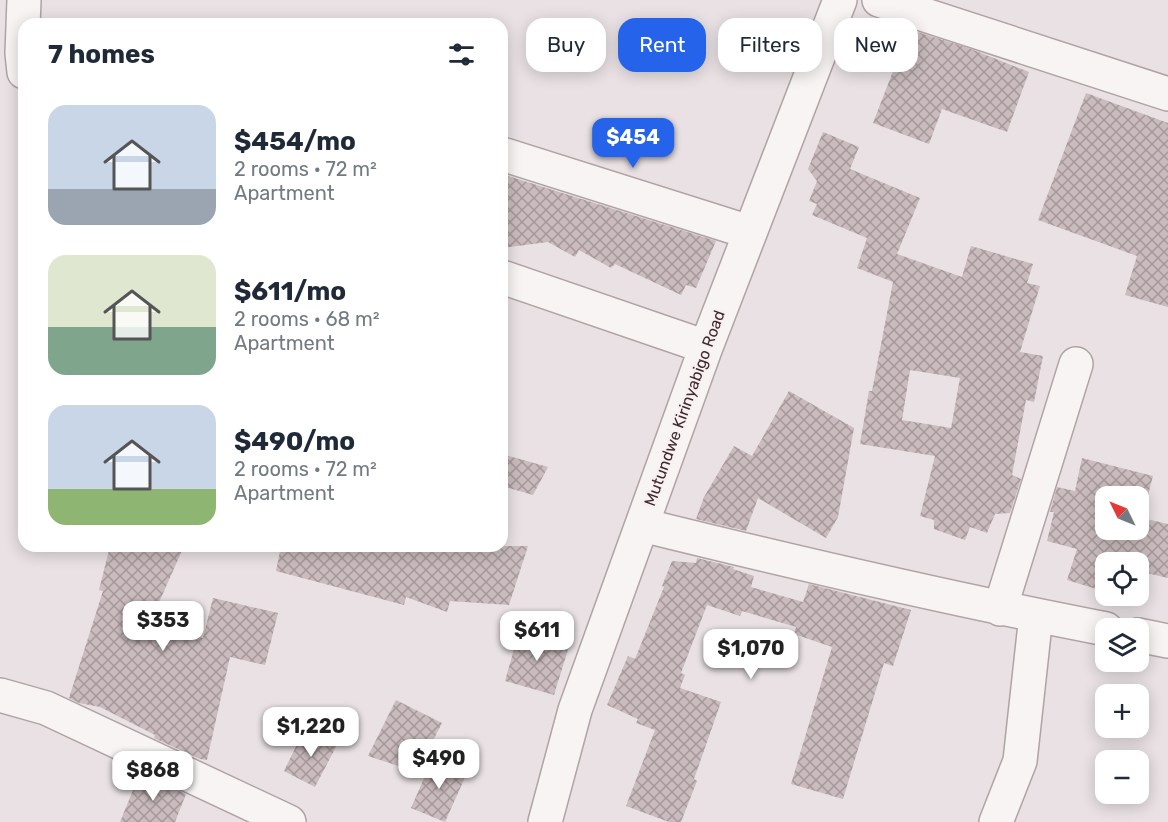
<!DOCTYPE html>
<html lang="en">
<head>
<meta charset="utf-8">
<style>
	body { margin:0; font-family:Rubik,sans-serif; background:#f6f6f7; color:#1f2937; height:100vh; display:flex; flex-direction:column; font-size:22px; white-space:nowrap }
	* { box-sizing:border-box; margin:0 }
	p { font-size:20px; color:#747a83 }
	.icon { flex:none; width:33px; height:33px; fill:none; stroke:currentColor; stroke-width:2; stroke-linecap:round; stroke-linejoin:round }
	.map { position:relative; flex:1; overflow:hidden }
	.side { position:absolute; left:18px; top:18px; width:490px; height:534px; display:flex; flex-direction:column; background:#fff; border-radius:18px; box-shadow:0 3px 15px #0003 }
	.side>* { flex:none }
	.top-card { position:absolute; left:526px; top:18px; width:550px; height:54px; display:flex; gap:12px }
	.needle { width:39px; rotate:313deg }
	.buttons { position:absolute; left:1095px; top:486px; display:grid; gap:12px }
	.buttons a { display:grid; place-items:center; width:54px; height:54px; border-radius:12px; background:#fff; box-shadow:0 3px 15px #0003; font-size:30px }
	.price { position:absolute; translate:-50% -51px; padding:0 14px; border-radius:12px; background:#fff; color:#222; font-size:20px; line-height:39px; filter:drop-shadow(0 2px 3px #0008) }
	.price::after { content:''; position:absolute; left:50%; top:36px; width:18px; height:14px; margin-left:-9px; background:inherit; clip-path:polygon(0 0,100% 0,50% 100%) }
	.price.current { background:#2563eb; color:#fff }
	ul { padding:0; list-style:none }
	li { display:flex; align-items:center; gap:18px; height:150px; padding:0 30px }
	li span { display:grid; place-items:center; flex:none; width:168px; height:120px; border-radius:18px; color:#555 }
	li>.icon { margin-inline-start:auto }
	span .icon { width:72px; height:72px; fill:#fffc; stroke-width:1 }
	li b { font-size:26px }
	h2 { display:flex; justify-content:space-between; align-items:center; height:72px; padding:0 30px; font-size:26px }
	.pill { padding:0 21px; border-radius:18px; background:#fff; box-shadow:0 3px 15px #0003; font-size:21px; line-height:54px }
	.pill.current { background:#2563eb; color:#fff }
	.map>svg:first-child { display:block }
	.building { fill:url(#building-cross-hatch); fill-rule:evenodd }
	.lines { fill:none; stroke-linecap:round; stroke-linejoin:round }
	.minor-casing { stroke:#b0a3a5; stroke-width:36 }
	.minor { stroke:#f8f4f4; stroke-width:33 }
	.labels { text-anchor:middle; stroke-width:4.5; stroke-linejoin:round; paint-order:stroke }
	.street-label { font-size:16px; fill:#412a2e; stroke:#f7f1f2 }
</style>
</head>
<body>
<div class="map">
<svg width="1168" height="822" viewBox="0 0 1168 822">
	<defs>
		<pattern id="building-cross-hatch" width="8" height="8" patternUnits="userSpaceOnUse" patternTransform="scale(1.5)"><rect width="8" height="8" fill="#c9bbbe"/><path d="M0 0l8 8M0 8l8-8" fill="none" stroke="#a5989b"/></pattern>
	</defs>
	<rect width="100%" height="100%" fill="#e9e1e3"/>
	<path class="building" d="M 886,22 L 971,49 L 1029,72 L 1007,132 L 942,109 L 929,144 L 873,123 L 900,53 L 879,47 Z
		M 1086,93 L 1168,123 L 1168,307 L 1125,295 L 1137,256 L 1038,220 Z
		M 823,132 L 859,147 L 850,169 L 920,198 L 897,254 L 962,277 L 971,246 L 1033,264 L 1027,283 L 1040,286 L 1020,352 L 1043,356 L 1034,402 L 1026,400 L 1012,475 L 1021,479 L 1010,513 L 995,514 L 987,533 L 970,527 L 965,540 L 934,529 L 934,520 L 920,516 L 935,456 L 860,444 L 869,391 L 872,391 L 893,282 L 857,268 L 867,238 L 812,215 L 817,204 L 809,201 L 817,181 L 808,169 ZM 910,370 L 960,378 L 951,428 L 902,420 Z
		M 502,174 L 716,241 L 696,288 L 686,285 L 681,295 L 615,264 L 611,268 L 579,250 L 575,257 L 548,242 L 502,248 Z
		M 789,391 L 854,428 L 838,517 L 826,538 L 758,498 L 746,531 L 696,519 L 704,497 L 734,446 L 752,456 Z
		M 502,454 L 548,467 L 533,495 L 502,486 Z
		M 1082,458 L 1153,476 L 1142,518 L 1168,524 L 1168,578 L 1138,571 L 1138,562 L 1106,562 L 1106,592 L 1067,580 L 1077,549 L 1047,541 L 1054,512 L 1050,512 L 1057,487 L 1075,491 ZM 1106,496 L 1138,496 L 1138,530 L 1106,530 Z
		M 110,546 L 184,546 L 149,625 L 203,638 L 213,598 L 278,613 L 265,665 L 230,657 L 207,760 L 200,759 L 154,738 L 155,735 L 100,707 L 79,703 L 69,698 L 103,591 L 99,590 Z
		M 281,546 L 528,546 L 509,605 L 450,601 L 447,612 L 406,597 L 404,605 L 276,571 Z
		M 697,558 L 734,567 L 733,569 L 754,576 L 751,587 L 803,602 L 809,584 L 911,610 L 893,666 L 884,663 L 843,799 L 791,784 L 832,647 L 794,634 L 796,627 L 742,611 L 740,616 L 707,605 L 681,673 L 685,675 L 680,688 L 721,702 L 694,779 L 697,781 L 681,822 L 669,822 L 626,806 L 655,730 L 636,723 L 638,719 L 607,705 L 628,656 L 635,659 L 664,587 L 662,586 L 672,561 L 696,563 Z
		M 520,628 L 570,643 L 554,695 L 505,681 Z
		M 396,700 L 442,723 L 417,772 L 368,756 Z
		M 304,730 L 338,743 L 315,787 L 284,771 Z
		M 433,758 L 467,773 L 445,822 L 411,808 Z
		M 140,773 L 186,794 L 175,822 L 120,822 Z"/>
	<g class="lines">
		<defs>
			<path id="minor" d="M 24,0 L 22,53 L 24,72
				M 879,0 L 1168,94
				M 502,154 L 749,232
				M 502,277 L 706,347
				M 642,525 C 796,563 950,599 1106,629
				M 1000,609 L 1076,364
				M 1138,635 L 1168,641
				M 0,695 L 46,708 L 289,822
				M 545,822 L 575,710 L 706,347 L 840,0
				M 996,822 L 1020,761 L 1036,615"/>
		</defs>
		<use href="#minor" class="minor-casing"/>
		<use href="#minor" class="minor"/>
	</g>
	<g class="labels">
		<g class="street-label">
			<text transform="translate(684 408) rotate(-70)" y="6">Mutundwe Kirinyabigo Road</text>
		</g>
	</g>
</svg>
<div class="buttons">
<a><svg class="needle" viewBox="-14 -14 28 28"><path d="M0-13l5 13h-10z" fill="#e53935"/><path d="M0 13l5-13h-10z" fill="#747a83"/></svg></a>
<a><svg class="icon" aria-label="locate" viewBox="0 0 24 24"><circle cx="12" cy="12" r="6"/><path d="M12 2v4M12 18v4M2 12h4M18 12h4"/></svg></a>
<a><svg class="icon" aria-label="layers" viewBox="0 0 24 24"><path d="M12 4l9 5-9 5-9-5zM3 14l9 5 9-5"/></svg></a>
<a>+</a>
<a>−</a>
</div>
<b class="price current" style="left:633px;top:169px">$454</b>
<b class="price" style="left:163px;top:652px">$353</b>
<b class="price" style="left:537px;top:662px">$611</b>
<b class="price" style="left:751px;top:680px">$1,070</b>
<b class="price" style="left:311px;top:758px">$1,220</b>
<b class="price" style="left:439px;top:790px">$490</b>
<b class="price" style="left:153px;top:802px">$868</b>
<div class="top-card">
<a class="pill">Buy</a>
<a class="pill current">Rent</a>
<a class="pill">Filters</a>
<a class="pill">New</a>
</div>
<section class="side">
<h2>7 homes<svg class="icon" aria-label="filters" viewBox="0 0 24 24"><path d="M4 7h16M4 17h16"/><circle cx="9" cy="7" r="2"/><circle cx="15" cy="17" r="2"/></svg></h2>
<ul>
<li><span style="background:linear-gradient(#c9d6e8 70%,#9aa5b1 0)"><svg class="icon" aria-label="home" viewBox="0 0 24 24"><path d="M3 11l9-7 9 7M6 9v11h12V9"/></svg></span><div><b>$454/mo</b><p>2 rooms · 72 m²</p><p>Apartment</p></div></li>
<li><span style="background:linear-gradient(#dfe7d0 60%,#7fa58c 0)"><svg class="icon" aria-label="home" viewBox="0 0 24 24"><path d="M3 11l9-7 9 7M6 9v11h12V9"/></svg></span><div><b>$611/mo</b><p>2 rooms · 68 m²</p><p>Apartment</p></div></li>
<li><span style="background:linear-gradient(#c9d6e8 70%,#8fb573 0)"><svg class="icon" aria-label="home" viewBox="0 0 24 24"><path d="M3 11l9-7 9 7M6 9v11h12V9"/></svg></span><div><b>$490/mo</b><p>2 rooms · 72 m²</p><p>Apartment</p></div></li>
</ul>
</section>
</div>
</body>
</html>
